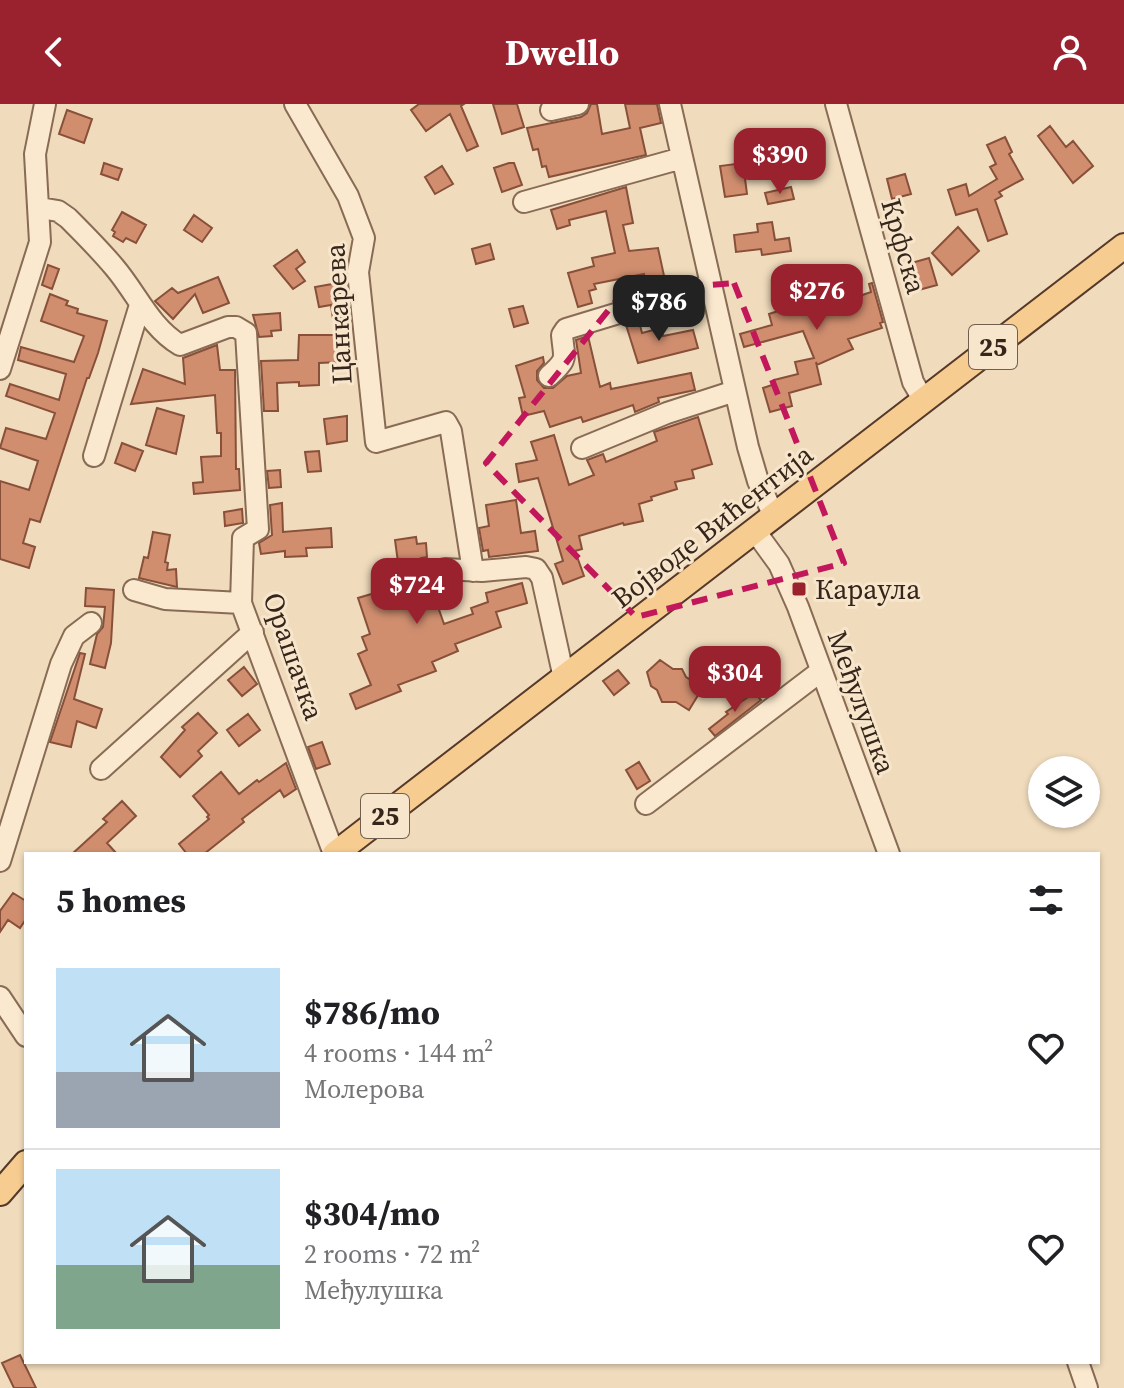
<!DOCTYPE html>
<html lang="en">
<head>
<meta charset="utf-8">
<style>
	body { margin:0; font-family:"Source Serif 4",serif; background:#f2f2f2; color:#202124; height:100vh; display:flex; flex-direction:column; font-size:30px; white-space:nowrap }
	* { box-sizing:border-box; margin:0 }
	p { font-size:26px; color:#757577 }
	.icon { flex:none; width:44px; height:44px; fill:none; stroke:currentColor; stroke-width:2; stroke-linecap:round; stroke-linejoin:round }
	.map { position:relative; flex:1; overflow:hidden }
	.side { position:absolute; left:24px; top:748px; width:1076px; height:512px; display:flex; flex-direction:column; background:#fff; border-radius:0px; box-shadow:0 2px 6px #0004 }
	.side>* { flex:none }
	.buttons { position:absolute; left:1028px; top:652px; display:grid; gap:16px }
	.buttons a { display:grid; place-items:center; width:72px; height:72px; border-radius:50%; background:#fff; box-shadow:0 2px 6px #0004; font-size:40px }
	.price { position:absolute; translate:-50% -68px; padding:0 18px; border-radius:16px; background:#9a222f; color:#fff; font-size:26px; line-height:52px; filter:drop-shadow(0 2px 4px #0008) }
	.price::after { content:''; position:absolute; left:50%; top:48px; width:24px; height:18px; margin-left:-12px; background:inherit; clip-path:polygon(0 0,100% 0,50% 100%) }
	.price.current { background:#222; color:#fff }
	ul { padding:0; list-style:none }
	li { display:flex; align-items:center; gap:24px; height:200px; padding:0 32px }
	li+li { border-top:2px solid #e0e0e0 }
	li span { display:grid; place-items:center; flex:none; width:224px; height:160px; border-radius:0px; color:#555 }
	li>.icon { margin-inline-start:auto }
	span .icon { width:96px; height:96px; fill:#fffc; stroke-width:1 }
	li b { font-size:34px }
	h2 { display:flex; justify-content:space-between; align-items:center; height:96px; padding:0 32px; font-size:34px }
	header { display:flex; justify-content:space-between; align-items:center; height:104px; padding:0 32px; background:#9a222f; color:#fff; font-size:36px; font-weight:700 }
	.map>svg:first-child { display:block }
	.building { fill:#d08e6f; stroke:#885039; stroke-width:2 }
	.lines { fill:none; stroke-linecap:round; stroke-linejoin:round }
	.minor-casing { stroke:#886b55; stroke-width:24 }
	.major-casing { stroke:#55392a; stroke-width:28 }
	.minor { stroke:#fbe9cf; stroke-width:20 }
	.major { stroke:#f6cc90; stroke-width:24 }
	.marked { fill:none; stroke:#c2185b; stroke-width:6; stroke-dasharray:16 10; stroke-linejoin:round }
	.poi-dot { fill:#9a222f; stroke:#f7e6cc; stroke-width:3 }
	.labels { text-anchor:middle; stroke-width:6; stroke-linejoin:round; paint-order:stroke }
	.shield { fill:#f7e6cc; stroke:#705f4f; stroke-width:2 }
	.shield-label { font-size:26px; font-weight:bold; fill:#36251a }
	.street-label { font-size:28px; fill:#36251a; stroke:#f7e6cc }
	.poi-label { font-size:28px; fill:#36251a; stroke:#f7e6cc; text-anchor:start }
</style>
</head>
<body>
<header><svg class="icon" aria-label="back" viewBox="0 0 24 24"><path d="M15 5l-7 7 7 7"/></svg>Dwello<svg class="icon" aria-label="person" viewBox="0 0 24 24"><circle cx="12" cy="8" r="4"/><path d="M4 21q1-7 8-7t8 7"/></svg></header>
<div class="map">
<svg width="1124" height="1284" viewBox="0 0 1124 1284">
	<rect width="100%" height="100%" fill="#f0dbbc"/>
	<path class="building" d="M 419,0 L 464,0 L 461,2 L 478,42 L 467,47 L 450,10 L 426,27 L 411,6 Z
		M 493,0 L 517,0 L 524,23 L 502,30 Z
		M 591,0 L 597,0 L 602,30 L 630,24 L 625,0 L 657,0 L 661,19 L 640,24 L 646,51 L 549,73 L 546,62 L 542,63 L 538,45 L 533,46 L 527,24 L 581,13 L 587,9 Z
		M 67,6 L 92,15 L 84,39 L 59,30 Z
		M 1050,22 L 1066,43 L 1073,37 L 1093,62 L 1073,79 L 1038,32 Z
		M 1005,33 L 1012,48 L 1009,50 L 1023,75 L 999,88 L 1002,92 L 995,96 L 1007,130 L 988,137 L 977,105 L 956,111 L 948,86 L 966,80 L 969,92 L 997,75 L 990,63 L 996,60 L 987,41 Z
		M 104,59 L 122,65 L 118,76 L 101,70 Z
		M 509,59 L 514,59 L 522,81 L 502,88 L 494,64 Z
		M 743,59 L 747,90 L 725,93 L 720,62 Z
		M 442,62 L 453,80 L 435,90 L 425,73 Z
		M 905,70 L 911,90 L 892,95 L 887,75 Z
		M 626,83 L 633,119 L 623,121 L 629,147 L 658,144 L 666,181 L 649,186 L 644,170 L 594,180 L 596,185 L 589,187 L 592,199 L 578,203 L 568,169 L 594,162 L 592,154 L 615,149 L 606,107 L 569,116 L 570,121 L 557,125 L 551,106 Z
		M 791,83 L 794,95 L 768,100 L 765,89 Z
		M 122,108 L 146,121 L 136,139 L 126,134 L 123,138 L 113,132 L 115,128 L 112,126 Z
		M 194,111 L 212,124 L 202,138 L 184,126 Z
		M 772,118 L 775,136 L 789,134 L 791,147 L 762,151 L 761,145 L 736,148 L 734,131 L 758,128 L 757,120 Z
		M 958,123 L 979,147 L 952,171 L 932,149 Z
		M 490,140 L 494,155 L 476,160 L 472,145 Z
		M 297,146 L 305,158 L 296,165 L 305,177 L 293,185 L 274,162 Z
		M 929,154 L 937,181 L 915,187 L 908,160 Z
		M 48,161 L 59,165 L 52,185 L 42,181 Z
		M 825,166 L 828,178 L 843,174 L 848,196 L 871,188 L 869,180 L 872,179 L 883,218 L 880,219 L 882,224 L 848,235 L 853,245 L 817,261 L 816,258 L 821,280 L 789,289 L 792,302 L 770,308 L 763,284 L 775,280 L 774,276 L 798,270 L 795,258 L 814,254 L 803,227 L 744,243 L 740,230 L 772,221 L 769,210 L 800,200 L 797,189 L 816,184 L 813,169 Z
		M 218,173 L 229,199 L 203,209 L 195,190 L 173,215 L 155,197 L 172,184 L 178,189 Z
		M 338,179 L 344,213 L 333,215 L 331,201 L 319,203 L 315,183 Z
		M 50,190 L 68,197 L 66,201 L 78,205 L 77,209 L 107,217 L 98,249 L 89,274 L 87,274 L 40,418 L 30,415 L 23,439 L 35,443 L 29,464 L 0,455 L 0,377 L 29,386 L 38,357 L 0,344 L 6,324 L 46,335 L 55,309 L 6,292 L 10,280 L 59,296 L 66,270 L 18,256 L 21,243 L 74,258 L 84,232 L 41,217 Z
		M 523,202 L 528,219 L 514,223 L 509,205 Z
		M 280,209 L 281,226 L 271,227 L 272,232 L 259,233 L 253,211 Z
		M 639,217 L 642,229 L 661,224 L 663,232 L 693,226 L 698,244 L 638,259 L 626,221 Z
		M 299,231 L 337,231 L 340,258 L 319,259 L 319,281 L 299,282 L 299,278 L 277,279 L 278,307 L 264,307 L 261,257 L 298,256 Z
		M 588,232 L 600,283 L 610,279 L 611,285 L 691,269 L 695,286 L 658,294 L 659,298 L 635,308 L 633,301 L 583,318 L 581,313 L 550,323 L 544,307 L 523,312 L 519,294 L 525,293 L 516,262 L 543,253 L 544,259 L 537,267 L 537,276 L 544,284 L 553,284 L 567,272 L 581,269 L 576,236 Z
		M 217,241 L 220,266 L 235,266 L 236,365 L 239,365 L 240,386 L 194,390 L 193,379 L 203,378 L 201,353 L 221,352 L 221,329 L 217,329 L 215,291 L 131,300 L 143,265 L 185,280 L 183,254 Z
		M 157,304 L 184,312 L 176,350 L 146,341 Z
		M 347,312 L 347,337 L 327,340 L 324,315 Z
		M 698,313 L 712,360 L 692,366 L 694,374 L 675,378 L 677,385 L 651,393 L 652,396 L 639,400 L 643,417 L 624,421 L 623,419 L 579,432 L 582,445 L 575,447 L 584,472 L 563,480 L 555,460 L 563,457 L 538,374 L 519,378 L 516,360 L 537,356 L 531,338 L 554,331 L 569,381 L 594,371 L 587,356 L 603,350 L 606,358 L 657,337 L 654,328 Z
		M 122,339 L 143,347 L 135,367 L 115,359 Z
		M 319,347 L 321,367 L 308,368 L 305,348 Z
		M 280,366 L 281,383 L 269,384 L 267,367 Z
		M 516,396 L 521,429 L 535,427 L 538,447 L 489,453 L 488,446 L 483,447 L 479,424 L 489,422 L 486,401 Z
		M 282,399 L 283,428 L 331,424 L 332,443 L 306,444 L 307,452 L 285,453 L 285,447 L 261,450 L 259,439 L 272,431 L 270,401 Z
		M 242,405 L 243,419 L 225,422 L 224,408 Z
		M 153,428 L 170,431 L 165,458 L 168,459 L 167,466 L 176,465 L 177,483 L 139,474 L 144,453 L 148,454 Z
		M 416,433 L 417,440 L 426,439 L 427,453 L 421,454 L 444,520 L 473,510 L 471,504 L 488,498 L 486,489 L 522,479 L 527,499 L 496,508 L 501,523 L 455,540 L 458,547 L 432,558 L 436,567 L 398,581 L 401,587 L 356,605 L 350,590 L 371,581 L 358,550 L 367,546 L 362,533 L 370,530 L 358,494 L 395,483 L 393,476 L 397,474 L 398,458 L 395,436 Z
		M 86,484 L 114,486 L 111,539 L 105,564 L 90,560 L 97,530 L 103,523 L 105,503 L 85,502 Z
		M 80,549 L 85,550 L 74,595 L 102,605 L 96,624 L 77,617 L 71,643 L 50,638 Z
		M 660,556 L 673,565 L 682,565 L 686,573 L 703,583 L 689,606 L 676,598 L 662,598 L 657,586 L 651,582 L 647,568 Z
		M 244,563 L 257,580 L 242,592 L 228,576 Z
		M 618,566 L 629,579 L 614,591 L 603,577 Z
		M 754,589 L 761,596 L 715,632 L 709,625 L 728,610 L 726,608 Z
		M 198,609 L 217,629 L 198,647 L 202,652 L 180,673 L 161,653 L 185,626 L 182,623 Z
		M 248,610 L 260,626 L 239,642 L 227,626 Z
		M 322,638 L 330,660 L 316,665 L 308,643 Z
		M 639,658 L 650,677 L 637,685 L 626,666 Z
		M 286,659 L 296,685 L 284,693 L 280,686 L 242,715 L 244,718 L 204,750 L 187,750 L 179,740 L 209,715 L 207,713 L 209,711 L 193,692 L 221,668 L 239,690 L 257,676 L 259,678 Z
		M 122,697 L 136,712 L 107,739 L 117,750 L 72,750 L 107,718 L 103,715 Z
		M 13,789 L 26,797 L 26,815 L 20,824 L 8,816 L 0,828 L 0,807 Z
		M 20,1251 L 36,1284 L 14,1284 L 2,1259 Z"/>
	<g class="lines">
		<defs>
			<path id="minor" d="M 295,0 L 348,92 L 364,134 L 358,168 L 376,338 L 446,318 L 451,327 L 473,467
				M 670,0 L 748,343 L 758,377 L 774,412
				M 836,0 L 913,278 L 924,297
				M 551,6 L 578,0
				M 524,98 L 682,54
				M 40,104 L 58,107 L 68,114 C 84,130 101,147 115,164 C 137,190 150,223 180,241 L 228,223 L 236,223 L 246,229 L 258,425 L 243,434 L 241,499 L 334,750
				M 0,265 L 40,138 L 35,50 L 45,0
				M 549,272 C 569,254 564,255 562,231 L 566,225 L 711,181
				M 582,344 L 667,309 L 735,287
				M 94,352 L 140,201
				M 755,427 L 779,460 L 798,503 L 889,750
				M 445,465 L 482,467 L 526,463 L 536,465 L 542,474 L 564,574
				M 134,486 L 165,495 L 241,499
				M 101,665 L 253,528
				M 646,700 L 821,567
				M 0,757 L 61,560 L 74,532 L 91,519
				M 0,893 L 26,932
				M 1078,1258 L 1087,1284"/>
			<path id="major" d="M 335,750 L 1124,142
				M 0,1089 L 26,1059"/>
		</defs>
		<use href="#minor" class="minor-casing"/>
		<use href="#major" class="major-casing"/>
		<use href="#minor" class="minor"/>
		<use href="#major" class="major"/>
	</g>
	<path class="marked" d="M 734,179 L 844,459 L 636,513 L 486,359 L 623,188 Z"/>
	<rect class="poi-dot" x="791" y="477" width="16" height="16" rx="4"/>
	<g class="labels">
		<g class="shield">
			<rect x="969" y="221" width="48" height="44" rx="6"/>
			<rect x="361" y="690" width="48" height="44" rx="6"/>
		</g>
		<g class="shield-label">
			<text x="993" y="252">25</text>
			<text x="385" y="721">25</text>
		</g>
		<g class="street-label">
			<text transform="translate(904 142) rotate(74)" y="10">Крфска</text>
			<text transform="translate(338 210) rotate(-93)" y="10">Цанкарева</text>
			<text transform="translate(712 422) rotate(-38)" y="10">Војводе Вићентија</text>
			<text transform="translate(294 552) rotate(71)" y="10">Орашачка</text>
			<text transform="translate(862 598) rotate(70)" y="10">Међулушка</text>
		</g>
		<g class="poi-label">
			<text x="815" y="495">Караула</text>
		</g>
	</g>
</svg>
<div class="buttons">
<a><svg class="icon" aria-label="layers" viewBox="0 0 24 24"><path d="M12 4l9 5-9 5-9-5zM3 14l9 5 9-5"/></svg></a>
</div>
<b class="price" style="left:780px;top:92px">$390</b>
<b class="price" style="left:817px;top:228px">$276</b>
<b class="price current" style="left:659px;top:239px">$786</b>
<b class="price" style="left:417px;top:522px">$724</b>
<b class="price" style="left:735px;top:610px">$304</b>
<section class="side">
<h2>5 homes<svg class="icon" aria-label="filters" viewBox="0 0 24 24"><path d="M4 7h16M4 17h16"/><circle cx="9" cy="7" r="2"/><circle cx="15" cy="17" r="2"/></svg></h2>
<ul>
<li><span style="background:linear-gradient(#bfe0f5 65%,#9aa5b1 0)"><svg class="icon" aria-label="home" viewBox="0 0 24 24"><path d="M3 11l9-7 9 7M6 9v11h12V9"/></svg></span><div><b>$786/mo</b><p>4 rooms · 144 m²</p><p>Молерова</p></div><svg class="icon" aria-label="heart" viewBox="0 0 24 24"><path d="M12 20l-8-8c-3-5 5-10 8-4 3-6 11-1 8 4z"/></svg></li>
<li><span style="background:linear-gradient(#bfe0f5 60%,#7fa58c 0)"><svg class="icon" aria-label="home" viewBox="0 0 24 24"><path d="M3 11l9-7 9 7M6 9v11h12V9"/></svg></span><div><b>$304/mo</b><p>2 rooms · 72 m²</p><p>Међулушка</p></div><svg class="icon" aria-label="heart" viewBox="0 0 24 24"><path d="M12 20l-8-8c-3-5 5-10 8-4 3-6 11-1 8 4z"/></svg></li>
</ul>
</section>
</div>
</body>
</html>
